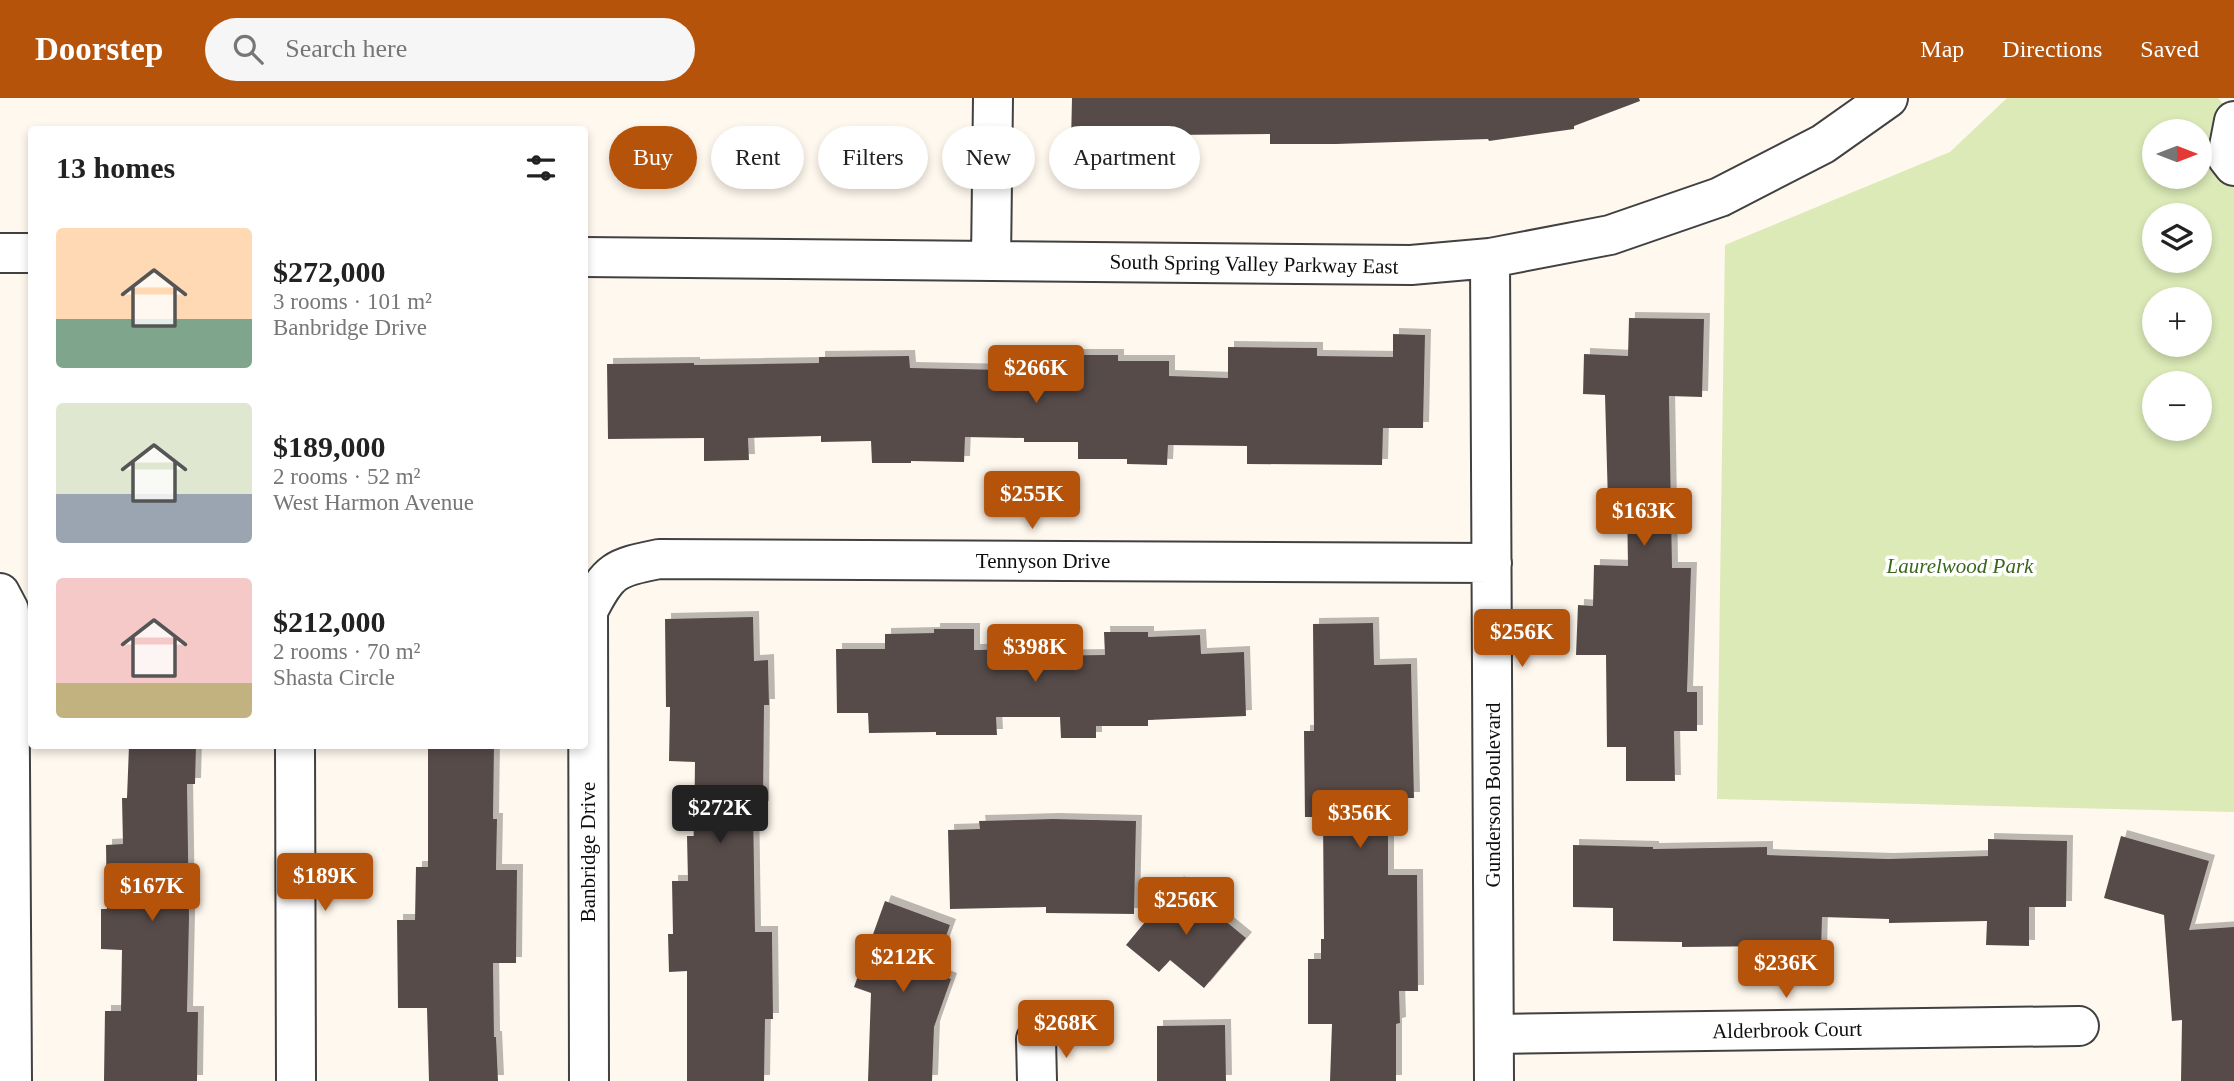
<!DOCTYPE html>
<html lang="en">
<head>
<meta charset="utf-8">
<style>
	body { margin:0; font-family:"Times New Roman",serif; background:#f6f6f6; color:#222; height:100vh; display:flex; flex-direction:column; font-size:26px; white-space:nowrap }
	* { box-sizing:border-box; margin:0 }
	p { font-size:23px; color:#767676 }
	.icon { flex:none; width:38px; height:38px; fill:none; stroke:currentColor; stroke-width:2; stroke-linecap:round; stroke-linejoin:round }
	.map { position:relative; flex:1; overflow:hidden }
	.details { position:absolute; left:28px; top:28px; width:560px; height:623px; display:flex; flex-direction:column; background:#fff; border-radius:7px; box-shadow:0 4px 10px #0003 }
	.details>* { flex:none }
	.hud { position:absolute; left:609px; top:28px; width:665px; height:63px; display:flex; gap:14px }
	.needle { width:46px; rotate:90deg }
	.fabs { position:absolute; left:2142px; top:21px; display:grid; gap:14px }
	.fabs a { display:grid; place-items:center; width:70px; height:70px; border-radius:50%; background:#fff; box-shadow:0 4px 10px #0003; font-size:35px }
	.price { position:absolute; translate:-50% -60px; padding:0 16px; border-radius:7px; background:#b45309; color:#fff; font-size:23px; line-height:46px; filter:drop-shadow(0 2px 4px #0008) }
	.price::after { content:''; position:absolute; left:50%; top:42px; width:21px; height:16px; margin-left:-10px; background:inherit; clip-path:polygon(0 0,100% 0,50% 100%) }
	.price.selected { background:#222; color:#fff }
	ul { padding:0; list-style:none }
	li { display:flex; align-items:center; gap:21px; height:175px; padding:0 28px }
	li span { display:grid; place-items:center; flex:none; width:196px; height:140px; border-radius:7px; color:#555 }
	li>.icon { margin-inline-start:auto }
	span .icon { width:84px; height:84px; fill:#fffc; stroke-width:1 }
	li b { font-size:30px }
	h2 { display:flex; justify-content:space-between; align-items:center; height:84px; padding:0 28px; font-size:30px }
	.chip { padding:0 24px; border-radius:32px; background:#fff; box-shadow:0 4px 10px #0003; font-size:24px; line-height:63px }
	.chip.selected { background:#b45309; color:#fff }
	header { display:flex; align-items:center; gap:42px; box-sizing:border-box; height:98px; padding:0 35px; background:#b45309; color:#fff }
	header strong { font-size:33px }
	nav { display:flex; gap:38px; margin-inline-start:auto; font-size:24px }
	.search { width:490px; height:63px; background:#f6f6f6; display:flex; align-items:center; gap:18px; box-sizing:border-box; padding:0 24px; border-radius:38px; color:#767676; font-size:26px }
	.map>svg:first-child { display:block }
	.green { fill:#dbeab7; fill-rule:evenodd }
	.building { fill:#564c4a; filter:url(#shadow) }
	.lines { fill:none; stroke-linecap:round; stroke-linejoin:round }
	.minor-casing { stroke:#414141; stroke-width:42 }
	.minor { stroke:#fff; stroke-width:38 }
	.labels { text-anchor:middle; stroke-width:7; stroke-linejoin:round; paint-order:stroke }
	.street-label { font-size:21px; fill:#0e0e0e; stroke:#fff }
	.park-label { font-size:21px; font-style:italic; fill:#3a671c; stroke:#fff }
</style>
</head>
<body>
<header>
<strong>Doorstep</strong>
<div class="search"><svg class="icon" aria-label="search" viewBox="0 0 24 24"><circle cx="10" cy="10" r="6"/><path d="M15 15l6 6"/></svg>Search here</div>
<nav><a>Map</a><a>Directions</a><a>Saved</a></nav>
</header>
<div class="map">
<svg width="2234" height="983" viewBox="0 0 2234 983">
	<defs>
		<filter id="shadow"><feDropShadow dx="6" dy="-6" stdDeviation="0" flood-color="#0004"/></filter>
	</defs>
	<rect width="100%" height="100%" fill="#fff8ee"/>
	<path class="green" d="M 2007,0 L 2218,0 L 2234,19 L 2234,714 L 1717,701 L 1725,147 L 1950,54 ZM 2154,33 L 2200,33 L 2200,79 L 2154,79 ZM 2154,117 L 2200,117 L 2200,163 L 2154,163 ZM 2154,201 L 2200,201 L 2200,247 L 2154,247 ZM 2154,285 L 2200,285 L 2200,331 L 2154,331 Z"/>
	<path class="building" d="M 1072,0 L 1639,0 L 1640,3 L 1574,28 L 1574,31 L 1489,43 L 1488,41 L 1336,46 L 1270,46 L 1270,36 L 1171,37 L 1171,31 L 1114,29 L 1114,45 L 1071,44 Z
		M 1629,220 L 1704,221 L 1702,299 L 1669,298 L 1672,470 L 1691,470 L 1687,594 L 1697,594 L 1697,633 L 1674,633 L 1675,683 L 1626,683 L 1626,649 L 1607,649 L 1606,557 L 1576,557 L 1578,507 L 1593,508 L 1594,467 L 1628,468 L 1627,404 L 1608,405 L 1605,297 L 1583,296 L 1584,256 L 1628,258 Z
		M 1393,236 L 1425,237 L 1423,330 L 1383,330 L 1382,367 L 1247,366 L 1247,348 L 1168,347 L 1167,367 L 1127,366 L 1127,361 L 1078,361 L 1078,344 L 1024,344 L 1024,340 L 965,339 L 964,364 L 911,363 L 911,365 L 872,365 L 871,343 L 821,344 L 821,338 L 748,340 L 749,362 L 704,363 L 704,340 L 608,341 L 607,266 L 694,265 L 694,267 L 819,265 L 819,259 L 909,258 L 910,270 L 1059,273 L 1059,257 L 1118,257 L 1118,263 L 1169,263 L 1169,278 L 1228,280 L 1228,249 L 1317,250 L 1317,258 L 1393,259 Z
		M 753,519 L 754,563 L 768,562 L 769,607 L 764,607 L 763,709 L 753,708 L 755,834 L 772,834 L 773,921 L 765,921 L 764,983 L 687,983 L 687,873 L 669,874 L 668,836 L 673,836 L 672,783 L 688,783 L 687,738 L 694,738 L 695,664 L 669,663 L 670,609 L 666,609 L 665,521 Z
		M 1373,525 L 1374,567 L 1411,566 L 1414,700 L 1395,700 L 1396,717 L 1388,718 L 1388,777 L 1417,777 L 1418,893 L 1399,893 L 1400,925 L 1396,926 L 1396,983 L 1330,983 L 1332,926 L 1308,926 L 1308,861 L 1321,861 L 1321,841 L 1324,841 L 1323,719 L 1305,719 L 1304,633 L 1314,633 L 1313,526 Z
		M 934,531 L 974,531 L 974,552 L 1025,551 L 1025,558 L 1105,557 L 1104,534 L 1148,534 L 1148,539 L 1200,537 L 1201,556 L 1244,554 L 1246,618 L 1148,622 L 1148,628 L 1096,628 L 1096,640 L 1061,640 L 1060,619 L 996,619 L 997,637 L 936,637 L 936,634 L 869,635 L 868,615 L 837,615 L 836,551 L 885,551 L 885,536 L 934,535 Z
		M 129,648 L 196,648 L 195,686 L 187,686 L 189,820 L 187,914 L 198,914 L 197,983 L 104,983 L 105,913 L 121,913 L 122,852 L 101,851 L 101,811 L 107,811 L 106,747 L 123,746 L 122,700 L 127,700 Z
		M 428,648 L 494,648 L 493,721 L 497,721 L 496,772 L 517,772 L 516,865 L 493,865 L 494,939 L 496,939 L 498,983 L 429,983 L 427,910 L 398,910 L 397,822 L 415,822 L 416,769 L 428,769 Z
		M 1053,721 L 1136,723 L 1134,816 L 1046,815 L 1046,809 L 950,811 L 948,732 L 980,731 L 979,723 Z
		M 2121,738 L 2209,763 L 2189,832 L 2234,829 L 2234,983 L 2181,983 L 2182,922 L 2172,923 L 2164,817 L 2104,800 Z
		M 1988,741 L 2067,743 L 2066,809 L 2029,809 L 2029,848 L 1986,847 L 1987,823 L 1889,825 L 1889,821 L 1822,819 L 1821,855 L 1779,854 L 1779,848 L 1682,849 L 1682,844 L 1613,843 L 1613,810 L 1573,809 L 1573,747 L 1653,749 L 1653,751 L 1767,749 L 1767,757 L 1888,761 L 1988,758 Z
		M 1178,784 L 1246,840 L 1204,890 L 1170,862 L 1159,874 L 1126,847 Z
		M 885,803 L 950,827 L 933,874 L 951,881 L 934,929 L 932,983 L 868,983 L 871,895 L 854,889 Z
		M 1225,927 L 1226,983 L 1157,983 L 1157,928 Z"/>
	<g class="lines">
		<defs>
			<path id="minor" d="M 2234,23 L 2227,59 L 2234,68
				M 0,155 L 32,155
				M 584,159 L 1411,167 L 1490,160 L 1610,137 L 1720,99 L 1823,46 L 1888,0
				M 1490,160 L 1494,983
				M 991,163 L 993,0
				M 0,495 L 9,512 L 12,983
				M 295,648 L 296,983
				M 1494,936 L 2079,928
				M 1036,941 L 1037,983
				M 589,983 L 588,513 C 609,472 614,470 659,461 L 1492,465"/>
		</defs>
		<use href="#minor" class="minor-casing"/>
		<use href="#minor" class="minor"/>
	</g>
	<g class="labels">
		<g class="street-label">
			<text transform="translate(1254 166) rotate(1)" y="7">South Spring Valley Parkway East</text>
			<text x="1043" y="470">Tennyson Drive</text>
			<text transform="translate(1493 697) rotate(-90)" y="7">Gunderson Boulevard</text>
			<text transform="translate(588 754) rotate(-90)" y="7">Banbridge Drive</text>
			<text transform="translate(1787 932) rotate(-1)" y="7">Alderbrook Court</text>
		</g>
		<g class="park-label">
			<text x="1960" y="475">Laurelwood Park</text>
		</g>
	</g>
</svg>
<div class="fabs">
<a><svg class="needle" viewBox="-14 -14 28 28"><path d="M0-13l5 13h-10z" fill="#e53935"/><path d="M0 13l5-13h-10z" fill="#767676"/></svg></a>
<a><svg class="icon" aria-label="layers" viewBox="0 0 24 24"><path d="M12 4l9 5-9 5-9-5zM3 14l9 5 9-5"/></svg></a>
<a>+</a>
<a>−</a>
</div>
<b class="price" style="left:1036px;top:307px">$266K</b>
<b class="price" style="left:1032px;top:433px">$255K</b>
<b class="price" style="left:1644px;top:450px">$163K</b>
<b class="price" style="left:1522px;top:571px">$256K</b>
<b class="price" style="left:1035px;top:586px">$398K</b>
<b class="price selected" style="left:720px;top:747px">$272K</b>
<b class="price" style="left:1360px;top:752px">$356K</b>
<b class="price" style="left:325px;top:815px">$189K</b>
<b class="price" style="left:152px;top:825px">$167K</b>
<b class="price" style="left:1186px;top:839px">$256K</b>
<b class="price" style="left:903px;top:896px">$212K</b>
<b class="price" style="left:1786px;top:902px">$236K</b>
<b class="price" style="left:1066px;top:962px">$268K</b>
<div class="hud">
<a class="chip selected">Buy</a>
<a class="chip">Rent</a>
<a class="chip">Filters</a>
<a class="chip">New</a>
<a class="chip">Apartment</a>
</div>
<section class="details">
<h2>13 homes<svg class="icon" aria-label="filters" viewBox="0 0 24 24"><path d="M4 7h16M4 17h16"/><circle cx="9" cy="7" r="2"/><circle cx="15" cy="17" r="2"/></svg></h2>
<ul>
<li><span style="background:linear-gradient(#ffd9b3 65%,#7fa58c 0)"><svg class="icon" aria-label="home" viewBox="0 0 24 24"><path d="M3 11l9-7 9 7M6 9v11h12V9"/></svg></span><div><b>$272,000</b><p>3 rooms · 101 m²</p><p>Banbridge Drive</p></div></li>
<li><span style="background:linear-gradient(#dfe7d0 65%,#9aa5b1 0)"><svg class="icon" aria-label="home" viewBox="0 0 24 24"><path d="M3 11l9-7 9 7M6 9v11h12V9"/></svg></span><div><b>$189,000</b><p>2 rooms · 52 m²</p><p>West Harmon Avenue</p></div></li>
<li><span style="background:linear-gradient(#f6c9c9 75%,#c2b280 0)"><svg class="icon" aria-label="home" viewBox="0 0 24 24"><path d="M3 11l9-7 9 7M6 9v11h12V9"/></svg></span><div><b>$212,000</b><p>2 rooms · 70 m²</p><p>Shasta Circle</p></div></li>
</ul>
</section>
</div>
</body>
</html>
